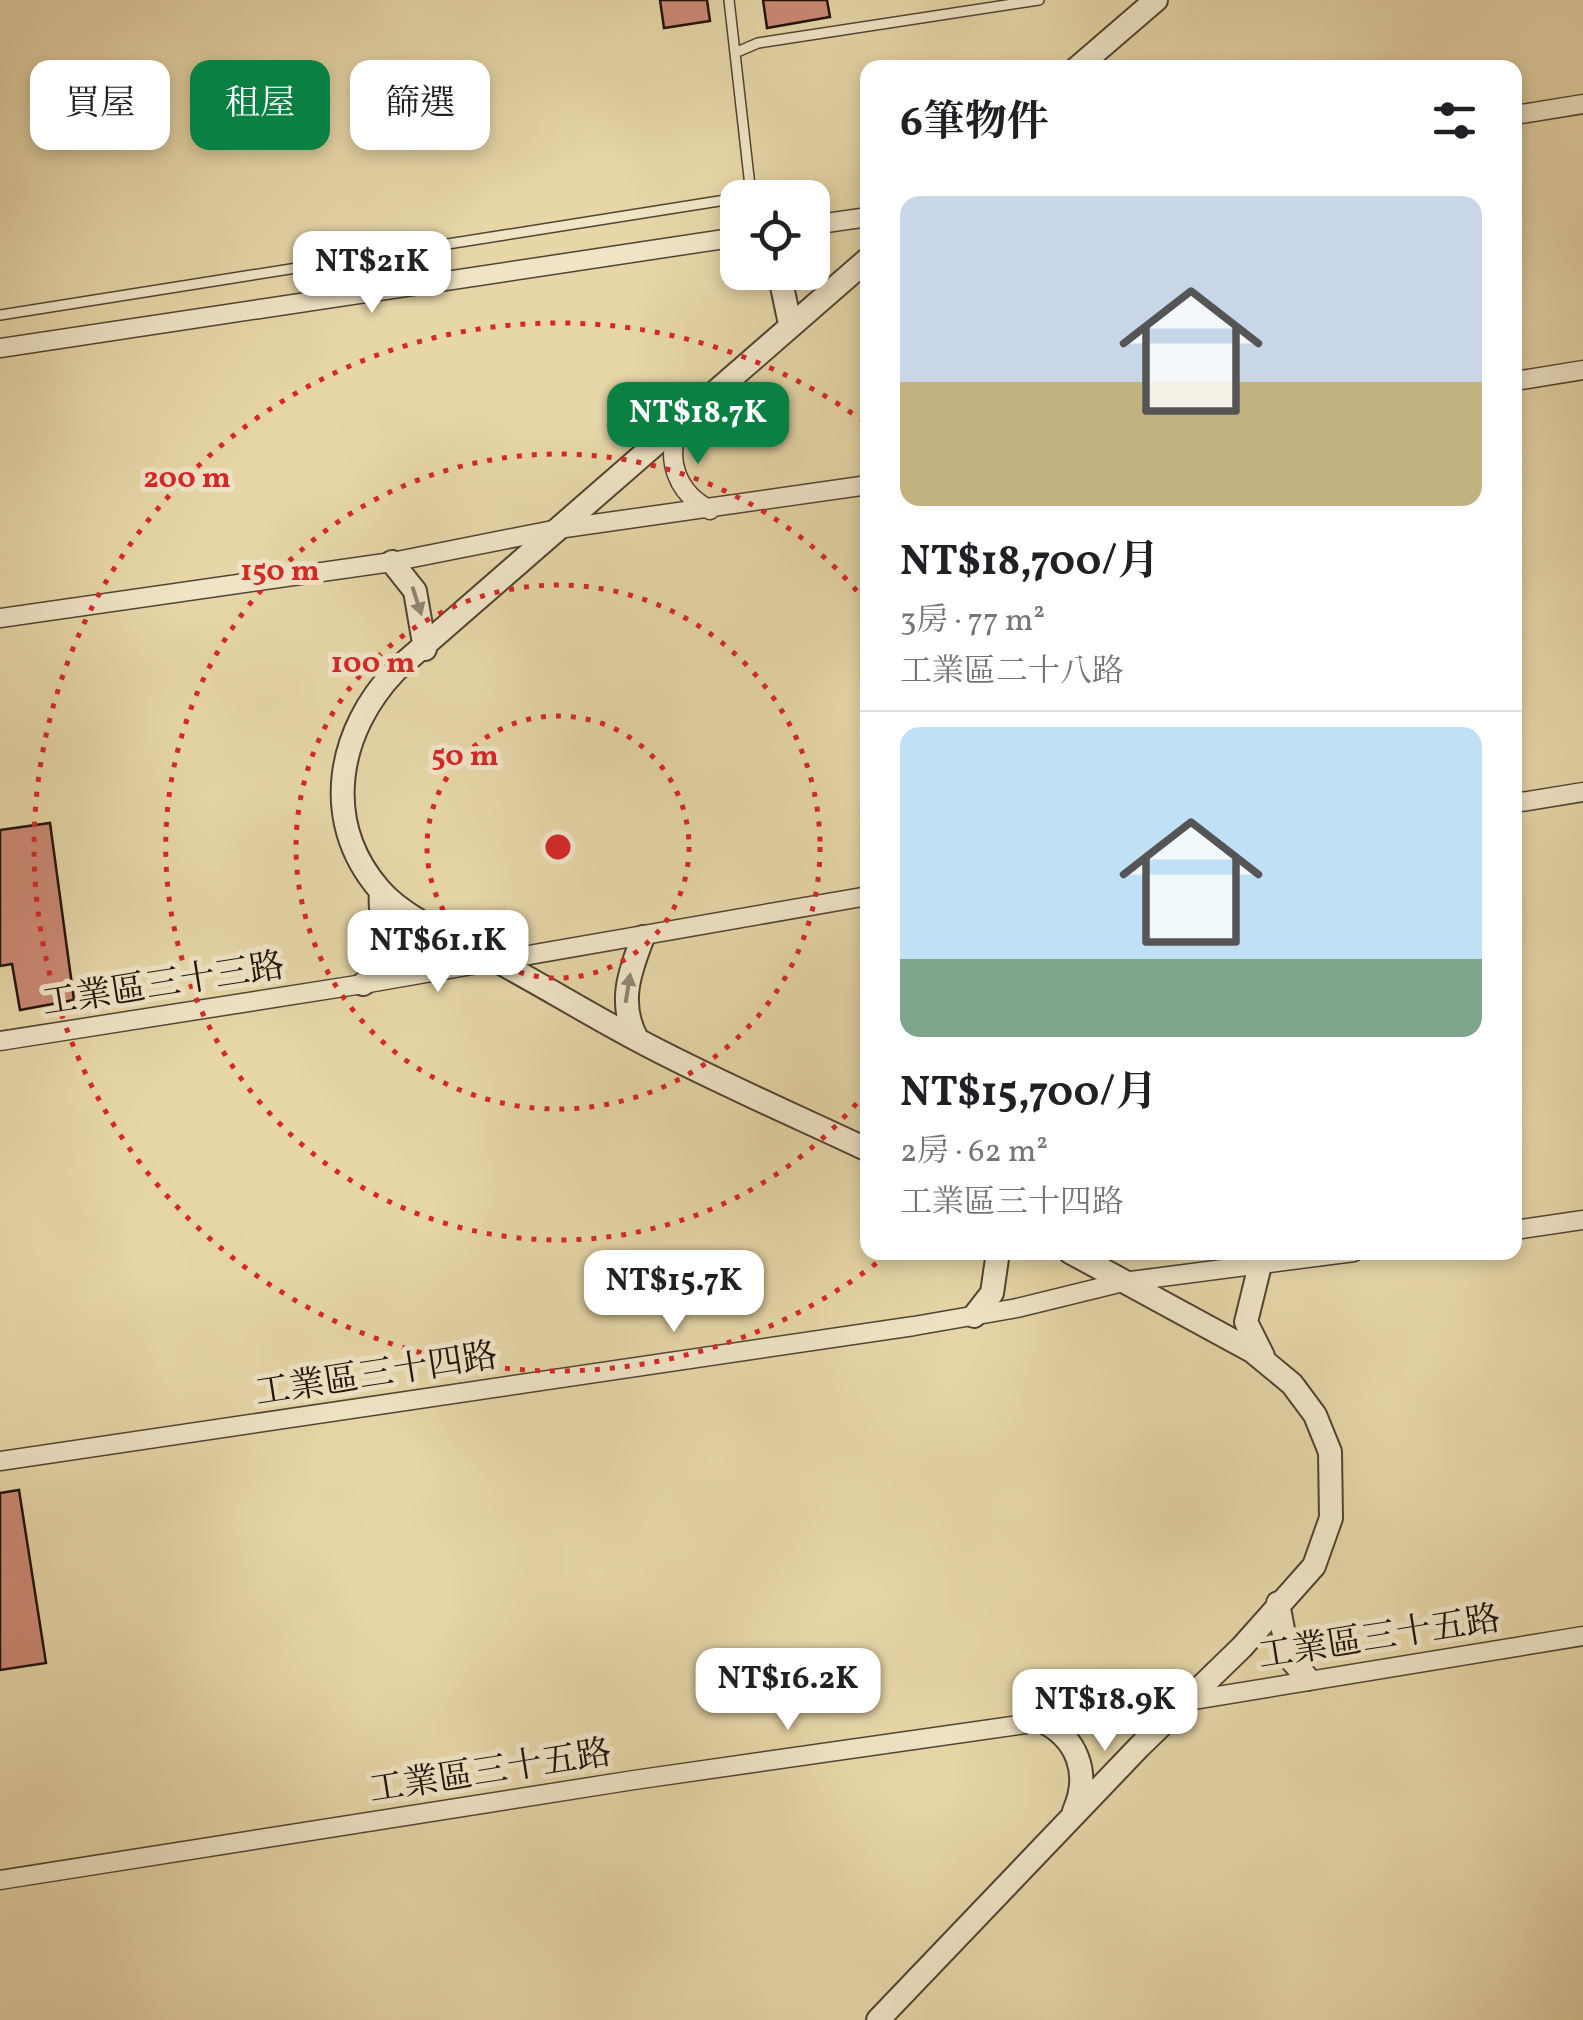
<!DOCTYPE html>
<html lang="zh-TW">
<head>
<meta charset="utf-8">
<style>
	body { margin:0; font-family:Vollkorn,"Noto Serif TC",serif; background:#f6f6f6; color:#202124; height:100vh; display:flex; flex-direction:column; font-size:38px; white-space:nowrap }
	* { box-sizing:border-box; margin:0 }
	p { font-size:32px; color:#757577 }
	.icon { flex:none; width:55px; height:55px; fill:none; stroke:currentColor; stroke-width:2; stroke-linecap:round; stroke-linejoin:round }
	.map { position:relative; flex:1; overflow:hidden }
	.sheet { position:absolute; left:860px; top:60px; width:662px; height:1200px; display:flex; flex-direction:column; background:#fff; border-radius:20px; box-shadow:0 5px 15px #0003 }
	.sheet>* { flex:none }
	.guide { position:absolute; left:30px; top:60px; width:680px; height:90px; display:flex; gap:20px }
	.fabs { position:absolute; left:720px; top:180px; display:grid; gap:20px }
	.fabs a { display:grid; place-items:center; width:110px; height:110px; border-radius:20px; background:#fff; box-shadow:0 5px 15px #0003; font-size:50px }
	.price { position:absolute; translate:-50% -85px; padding:0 22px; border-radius:20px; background:#fff; color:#222; font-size:32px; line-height:65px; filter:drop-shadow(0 2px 5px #0008) }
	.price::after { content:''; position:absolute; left:50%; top:60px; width:30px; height:22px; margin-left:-15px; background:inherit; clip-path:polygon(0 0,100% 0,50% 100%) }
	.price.current { background:#0b8043; color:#fff }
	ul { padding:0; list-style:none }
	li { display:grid; align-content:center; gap:20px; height:530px; padding:0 40px }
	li+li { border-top:2px solid #e0e0e0 }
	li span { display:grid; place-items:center; height:310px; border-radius:20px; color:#555 }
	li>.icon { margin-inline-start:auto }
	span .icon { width:180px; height:180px; fill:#fffc; stroke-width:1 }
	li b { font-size:42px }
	h2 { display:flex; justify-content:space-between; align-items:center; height:120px; padding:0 40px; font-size:42px }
	.chip { padding:0 35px; border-radius:20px; background:#fff; box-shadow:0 5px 15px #0003; font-size:35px; line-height:90px }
	.chip.current { background:#0b8043; color:#fff }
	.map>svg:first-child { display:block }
	.building { fill:#cb8975; stroke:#1f130a; stroke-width:2.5 }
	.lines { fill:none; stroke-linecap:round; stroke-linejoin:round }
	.service-casing { stroke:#514432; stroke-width:12 }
	.minor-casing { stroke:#514432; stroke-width:21 }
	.tertiary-casing { stroke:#514432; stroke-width:26 }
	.service { stroke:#efe4c6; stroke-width:9 }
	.minor { stroke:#efe4c6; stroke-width:18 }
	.tertiary { stroke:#efe4c6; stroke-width:22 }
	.oneway { fill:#918671 }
	.ring { fill:none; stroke:#d62828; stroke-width:5; stroke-dasharray:5 10 }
	.labels { text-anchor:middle; stroke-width:10; stroke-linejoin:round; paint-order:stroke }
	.street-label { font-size:35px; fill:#1f130a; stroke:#efe4c6 }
	.centre { fill:#d62828; stroke:#efe4c6; stroke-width:5 }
	.ring-label { font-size:30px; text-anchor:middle; font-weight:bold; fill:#d62828; stroke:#efe4c6; stroke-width:10; stroke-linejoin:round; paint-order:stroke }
</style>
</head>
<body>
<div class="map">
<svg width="1583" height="2020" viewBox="0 0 1583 2020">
	<rect width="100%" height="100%" fill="#e6d6a8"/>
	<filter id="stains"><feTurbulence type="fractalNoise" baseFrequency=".002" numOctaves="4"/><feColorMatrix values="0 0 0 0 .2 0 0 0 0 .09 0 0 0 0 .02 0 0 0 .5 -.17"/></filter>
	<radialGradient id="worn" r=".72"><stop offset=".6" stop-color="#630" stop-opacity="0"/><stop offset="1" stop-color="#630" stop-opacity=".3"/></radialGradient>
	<path class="building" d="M 660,0 L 707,0 L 710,21 L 664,28 Z
		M 763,0 L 827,0 L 830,17 L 767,28 Z
		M 50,823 L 74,1000 L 20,1010 L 12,964 L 0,966 L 0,830 Z
		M 19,1490 L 46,1663 L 0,1670 L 0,1493 Z"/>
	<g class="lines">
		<defs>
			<path id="service" d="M 729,0 L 751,195 L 738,198
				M 737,52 L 758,43 L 1039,0
				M 0,315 L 738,198"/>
			<path id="minor" d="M 1515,115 L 1583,104
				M 812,225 L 868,217
				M 0,348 L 738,237
				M 1515,381 L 1583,370
				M 680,425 C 664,459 677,493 710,510
				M 0,618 L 392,562 L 558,529 L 868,485
				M 1515,803 L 1583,792
				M 0,1041 L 363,984 L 868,896
				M 1515,1230 L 1583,1220
				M 0,1461 L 914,1326 L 1017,1308 L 1123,1282 L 1354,1252
				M 0,1880 L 634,1780 L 1187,1701 L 1583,1636"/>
			<path id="tertiary" d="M 1077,68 L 1156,0
				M 868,259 L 396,670 C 338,730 320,820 379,889 C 406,921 459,940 495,960 C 542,985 587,1013 634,1038 C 710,1079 790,1113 868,1150
				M 779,272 L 790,324
				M 392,562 L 415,591 L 425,649
				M 363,984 C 402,958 377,929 381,893
				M 637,1039 C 618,1004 629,973 643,937
				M 1260,1265 L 1246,1322 L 1263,1356
				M 974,1316 L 992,1293 L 998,1252
				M 1278,1603 L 1288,1656 L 1308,1679
				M 1040,1720 C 1077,1737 1091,1773 1074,1811
				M 878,2020 L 1139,1747 L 1242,1647 L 1314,1566 L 1331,1518 L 1330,1452 L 1315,1415 L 1292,1384 L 1252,1351 L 1070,1252"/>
		</defs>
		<use href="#service" class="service-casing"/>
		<use href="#minor" class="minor-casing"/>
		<use href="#tertiary" class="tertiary-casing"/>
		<use href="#service" class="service"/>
		<use href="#minor" class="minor"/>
		<use href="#tertiary" class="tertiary"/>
	</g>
	<defs><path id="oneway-solid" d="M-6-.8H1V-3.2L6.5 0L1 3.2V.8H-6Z" transform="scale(2.5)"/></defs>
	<g class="oneway">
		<use href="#oneway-solid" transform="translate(417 601) rotate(72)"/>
		<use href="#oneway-solid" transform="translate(628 988) rotate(-81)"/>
	</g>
	<g class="ring">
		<circle cx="558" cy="847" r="131"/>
		<circle cx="558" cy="847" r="262"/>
		<path d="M866 1092A393 393 0 1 1 866 602"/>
		<path d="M888 1254A524 524 0 1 1 866 423"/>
	</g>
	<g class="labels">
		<g class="street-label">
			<text transform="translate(163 983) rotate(-9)" y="12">工業區三十三路</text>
			<text transform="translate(376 1373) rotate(-9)" y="12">工業區三十四路</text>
			<text transform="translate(1379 1636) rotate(-9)" y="12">工業區三十五路</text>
			<text transform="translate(490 1770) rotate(-9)" y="12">工業區三十五路</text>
		</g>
	</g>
	<circle cx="558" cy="847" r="15" class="centre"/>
	<g class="ring-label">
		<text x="187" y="487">200 m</text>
		<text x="280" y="580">150 m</text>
		<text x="373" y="672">100 m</text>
		<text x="465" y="765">50 m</text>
	</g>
	<rect width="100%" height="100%" filter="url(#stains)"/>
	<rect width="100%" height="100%" fill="url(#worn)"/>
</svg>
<div class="fabs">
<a><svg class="icon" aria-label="locate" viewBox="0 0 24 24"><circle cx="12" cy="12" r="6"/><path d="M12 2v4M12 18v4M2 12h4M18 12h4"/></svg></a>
</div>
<b class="price" style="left:372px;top:316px">NT$21K</b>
<b class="price current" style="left:698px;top:467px">NT$18.7K</b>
<b class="price" style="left:438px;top:995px">NT$61.1K</b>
<b class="price" style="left:674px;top:1335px">NT$15.7K</b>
<b class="price" style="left:788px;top:1733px">NT$16.2K</b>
<b class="price" style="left:1105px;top:1754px">NT$18.9K</b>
<div class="guide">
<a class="chip">買屋</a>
<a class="chip current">租屋</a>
<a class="chip">篩選</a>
</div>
<section class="sheet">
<h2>6筆物件<svg class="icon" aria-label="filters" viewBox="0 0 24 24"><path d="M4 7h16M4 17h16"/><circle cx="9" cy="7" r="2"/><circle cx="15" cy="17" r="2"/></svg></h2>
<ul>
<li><span style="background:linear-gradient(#c9d6e8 60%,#c2b280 0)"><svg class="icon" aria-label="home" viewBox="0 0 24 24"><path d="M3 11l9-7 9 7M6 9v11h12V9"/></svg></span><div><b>NT$18,700/月</b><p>3房 · 77 m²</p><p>工業區二十八路</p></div></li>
<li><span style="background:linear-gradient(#bfe0f5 75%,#7fa58c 0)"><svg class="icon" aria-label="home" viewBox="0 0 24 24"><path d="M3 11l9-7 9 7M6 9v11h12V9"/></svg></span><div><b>NT$15,700/月</b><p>2房 · 62 m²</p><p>工業區三十四路</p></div></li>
</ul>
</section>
</div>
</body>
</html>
